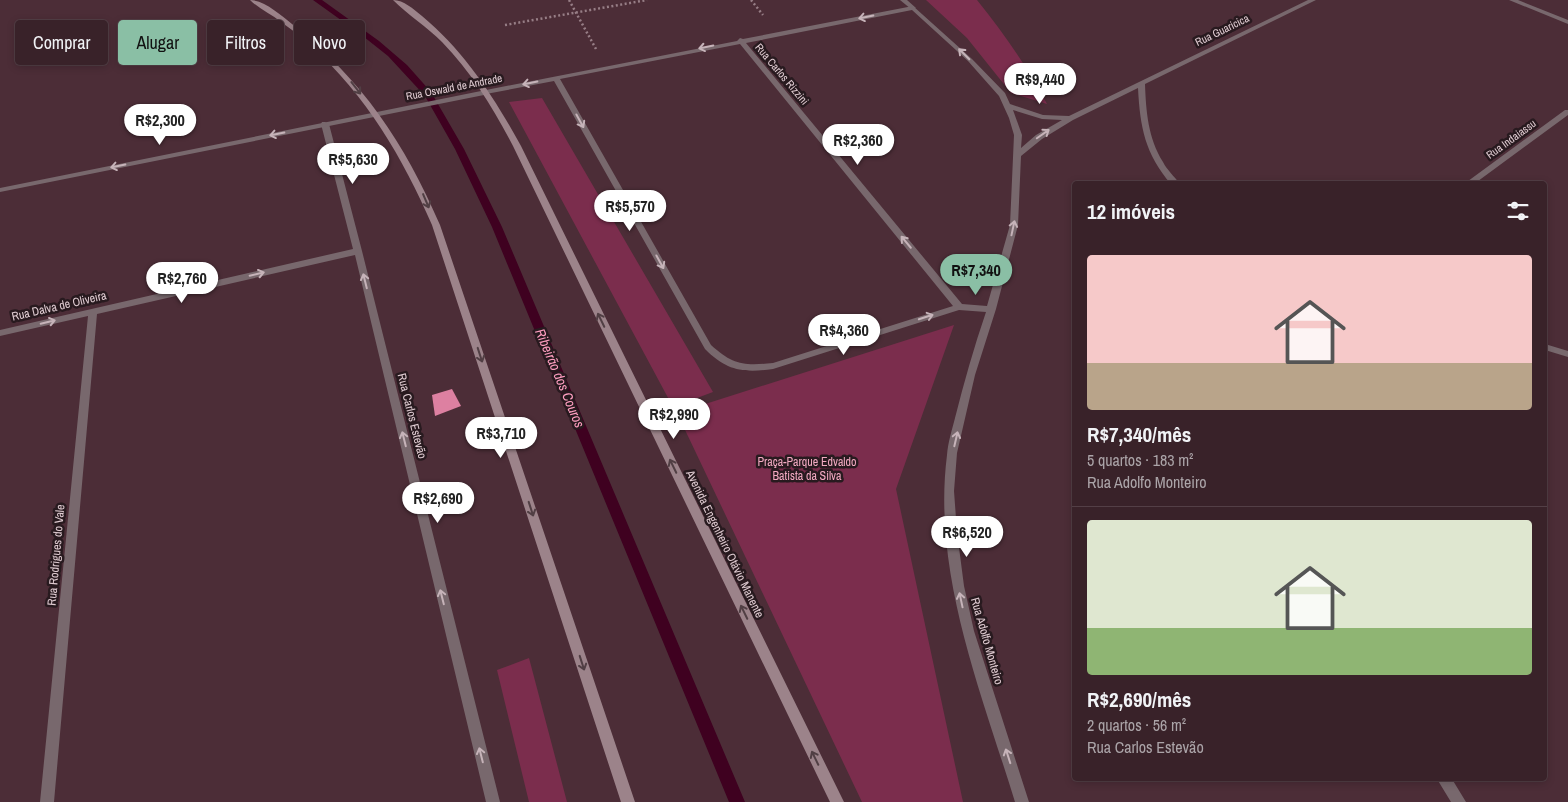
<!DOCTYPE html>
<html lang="pt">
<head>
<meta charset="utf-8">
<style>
	body { margin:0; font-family:"Archivo Narrow",sans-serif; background:#442f35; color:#f1f3f6; height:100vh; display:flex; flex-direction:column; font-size:19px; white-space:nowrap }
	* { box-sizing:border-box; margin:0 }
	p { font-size:16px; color:#aba4a8 }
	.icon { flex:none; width:28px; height:28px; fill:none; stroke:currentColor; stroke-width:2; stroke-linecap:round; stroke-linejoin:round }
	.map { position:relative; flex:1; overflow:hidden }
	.panel { position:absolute; left:1072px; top:181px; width:475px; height:600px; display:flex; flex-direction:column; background:#392229; border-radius:5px; box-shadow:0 2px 8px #0003,0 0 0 1px #533f46 }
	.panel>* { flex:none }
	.banner { position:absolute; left:15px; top:20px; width:475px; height:45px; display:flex; gap:10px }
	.price { position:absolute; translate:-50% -42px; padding:0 11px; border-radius:18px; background:#fff; color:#222; font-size:16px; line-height:32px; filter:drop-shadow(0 1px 2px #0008) }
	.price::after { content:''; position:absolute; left:50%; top:30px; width:15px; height:11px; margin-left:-8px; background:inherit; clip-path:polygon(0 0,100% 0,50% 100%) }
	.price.active { background:#8abfa5; color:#111 }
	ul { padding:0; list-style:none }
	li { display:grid; align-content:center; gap:10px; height:265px; padding:0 15px }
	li+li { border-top:1px solid #533f46 }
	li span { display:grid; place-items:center; height:155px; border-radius:5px; color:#555 }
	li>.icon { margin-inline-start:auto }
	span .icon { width:90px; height:90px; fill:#fffc; stroke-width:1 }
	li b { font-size:21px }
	h2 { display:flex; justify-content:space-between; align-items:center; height:60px; padding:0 15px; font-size:21px }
	.pill { padding:0 18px; border-radius:5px; background:#392229; box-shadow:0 2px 8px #0003,0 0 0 1px #533f46; font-size:18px; line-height:45px }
	.pill.active { background:#8abfa5; color:#111 }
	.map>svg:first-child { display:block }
	.green { fill:#7b2d4d }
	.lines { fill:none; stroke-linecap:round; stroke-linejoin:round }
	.stream { fill:#3f0120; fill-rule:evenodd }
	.building { fill:#dd80a1 }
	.path { stroke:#977e86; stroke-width:2.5; stroke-dasharray:2 2.5; stroke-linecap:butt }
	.service { fill:#78686d; fill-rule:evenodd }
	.minor { fill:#78686d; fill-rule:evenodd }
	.tertiary { fill:#78686d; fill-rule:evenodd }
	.secondary { fill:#9c838a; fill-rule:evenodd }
	.oneway { stroke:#c6b3b9 }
	.oneway2 { stroke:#513f44 }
	.labels { text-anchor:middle; stroke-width:5; stroke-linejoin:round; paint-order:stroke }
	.far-street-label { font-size:11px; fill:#e0ccd2; stroke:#281a1f }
	.street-label { font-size:12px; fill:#e0ccd2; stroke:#281a1f }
	.park-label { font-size:12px; fill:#f3aac2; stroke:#281a1f }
	.water-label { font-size:14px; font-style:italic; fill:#fd9dbf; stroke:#281a1f }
</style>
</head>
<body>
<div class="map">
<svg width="1568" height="802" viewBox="0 0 1568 802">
	<rect width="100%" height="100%" fill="#4c2d37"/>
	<path class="green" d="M 926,0 L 977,0 C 1004,33 1027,67 1047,104 L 1011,93 L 967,38 Z
		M 542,98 L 713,392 L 673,407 L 509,102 Z
		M 954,325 L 896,489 L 963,802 L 862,802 L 677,413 Z
		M 529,658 L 567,802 L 529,802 L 497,670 Z"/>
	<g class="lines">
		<path class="stream" d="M 313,0 L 322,0 L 379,41 L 407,65 L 431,92 L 464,149 L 502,227 L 745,802 L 729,802 L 492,227 L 455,149 L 425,96 L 388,56 L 359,33 Z"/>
	</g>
	<path class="building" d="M 452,389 L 461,406 L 435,416 L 432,395 Z"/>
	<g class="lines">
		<path class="path" d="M 569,0 L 596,49
			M 751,0 L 763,15
			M 505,25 L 647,0"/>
		<path class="service" d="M 900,0 L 907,0 L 916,8 L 911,9 Z"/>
		<path class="minor" d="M 1308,0 L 1316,0 L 1145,84 C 1146,111 1148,138 1163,162 C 1167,170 1174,176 1180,184 L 1171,184 C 1145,154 1140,127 1138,88 L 1073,120 L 1042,139 L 1021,156 L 1018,225 L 996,309 L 975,375 L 957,453 L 954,491 L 957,532 L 964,586 L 974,631 L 1029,802 L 1015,802 C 981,691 932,573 947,455 C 948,442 952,430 955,418 C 964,382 974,347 986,312 L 959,310 L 773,369 C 743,373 727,371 705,349 L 554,81 L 486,94 L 482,92 L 486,90 L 737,41 L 740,38 L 743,39 L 913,6 L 972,59 L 1005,93 L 1010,104 L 1043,115 L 1069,116 ZM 912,10 L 968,61 L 999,96 L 1009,118 L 1014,135 L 1010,225 L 987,306 L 962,304 L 746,43 ZM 740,44 L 953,306 L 773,363 C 744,366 733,365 711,345 L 560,79 ZM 1013,110 L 1042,119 L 1062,120 L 1036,135 L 1021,148 L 1022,135 Z
			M 1509,0 L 1518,0 L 1568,20 L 1568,24 Z
			M 1565,110 L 1568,110 L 1568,115 L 1474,184 L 1464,184 Z
			M 322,122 L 325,122 L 329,124 L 362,251 L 500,802 L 486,802 L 355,255 L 97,314 L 54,802 L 40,802 L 88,316 L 0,336 L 0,330 L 353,249 L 321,124 Z
			M 1545,344 L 1568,351 L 1568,357 L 1545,350 Z
			M 1437,779 L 1452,779 L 1466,802 L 1451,802 Z"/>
		<path class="tertiary" d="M 486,90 L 489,90 L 489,94 L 0,192 L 0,188 Z"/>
		<path class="secondary" d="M 250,0 C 264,0 281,15 292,24 C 363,81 404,142 440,225 L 635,802 L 621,802 L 432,225 C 403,158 366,95 311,46 C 302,37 291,29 281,22 C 271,14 259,9 250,0 Z
			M 393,0 C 404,0 413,9 422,16 C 465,52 494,97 521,146 L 844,802 L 830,802 L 513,146 C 493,108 472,73 442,42 C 427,27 408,15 393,0 Z"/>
	</g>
	<defs><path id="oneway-shaft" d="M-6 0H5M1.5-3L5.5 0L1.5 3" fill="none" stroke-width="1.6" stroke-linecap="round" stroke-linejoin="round" transform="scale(1.25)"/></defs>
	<g class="oneway">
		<use href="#oneway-shaft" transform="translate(866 17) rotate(169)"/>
		<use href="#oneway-shaft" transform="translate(706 47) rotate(168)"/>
		<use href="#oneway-shaft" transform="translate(964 54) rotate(-135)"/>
		<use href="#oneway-shaft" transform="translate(530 83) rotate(169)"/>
		<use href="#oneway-shaft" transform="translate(580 121) rotate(61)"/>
		<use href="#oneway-shaft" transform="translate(277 134) rotate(169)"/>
		<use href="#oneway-shaft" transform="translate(1043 134) rotate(-35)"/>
		<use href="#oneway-shaft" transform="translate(118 166) rotate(169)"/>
		<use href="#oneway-shaft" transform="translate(1013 228) rotate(-78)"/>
		<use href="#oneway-shaft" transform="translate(906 242) rotate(-130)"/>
		<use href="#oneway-shaft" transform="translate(660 262) rotate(61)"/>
		<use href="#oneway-shaft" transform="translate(257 274) rotate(-13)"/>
		<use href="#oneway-shaft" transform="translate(365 281) rotate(-104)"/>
		<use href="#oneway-shaft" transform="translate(926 317) rotate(-18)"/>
		<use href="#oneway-shaft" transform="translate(48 322) rotate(-13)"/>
		<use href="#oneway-shaft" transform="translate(404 439) rotate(-104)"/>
		<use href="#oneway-shaft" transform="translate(956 439) rotate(-77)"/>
		<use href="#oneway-shaft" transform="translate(442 597) rotate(-104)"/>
		<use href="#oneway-shaft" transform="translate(961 600) rotate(-102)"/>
		<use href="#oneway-shaft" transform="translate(481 755) rotate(-104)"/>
		<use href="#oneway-shaft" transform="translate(1008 756) rotate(-108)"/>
	</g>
	<g class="oneway2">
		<use href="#oneway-shaft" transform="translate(356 88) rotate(52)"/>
		<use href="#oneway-shaft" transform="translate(426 201) rotate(67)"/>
		<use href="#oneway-shaft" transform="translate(601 320) rotate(-116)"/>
		<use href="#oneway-shaft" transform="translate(480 355) rotate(72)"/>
		<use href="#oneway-shaft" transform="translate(673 466) rotate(-116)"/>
		<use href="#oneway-shaft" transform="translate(531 509) rotate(72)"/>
		<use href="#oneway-shaft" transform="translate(744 612) rotate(-116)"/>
		<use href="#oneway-shaft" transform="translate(582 663) rotate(72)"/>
		<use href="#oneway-shaft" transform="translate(815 758) rotate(-116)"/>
	</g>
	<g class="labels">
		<g class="far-street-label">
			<text transform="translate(1222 30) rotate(-26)" y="4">Rua Guaricica</text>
			<text transform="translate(782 74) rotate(50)" y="4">Rua Carlos Rizzini</text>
			<text transform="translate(454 87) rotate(-11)" y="4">Rua Oswald de Andrade</text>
			<text transform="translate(1511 139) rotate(-36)" y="4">Rua Indaiassu</text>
		</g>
		<g class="street-label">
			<text transform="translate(59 306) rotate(-13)" y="4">Rua Dalva de Oliveira</text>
			<text transform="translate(412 416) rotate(76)" y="4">Rua Carlos Estevão</text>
			<text transform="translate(725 544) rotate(64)" y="4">Avenida Engenheiro Otávio Manente</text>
			<text transform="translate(56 555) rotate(-85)" y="4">Rua Rodrigues do Vale</text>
			<text transform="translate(987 641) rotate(74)" y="4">Rua Adolfo Monteiro</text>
		</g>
		<g class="park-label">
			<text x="807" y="466">Praça-Parque Edvaldo<tspan x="807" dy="14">Batista da Silva</tspan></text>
		</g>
		<g class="water-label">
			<text transform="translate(560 378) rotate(67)" y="5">Ribeirão dos Couros</text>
		</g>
	</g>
</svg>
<b class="price" style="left:1040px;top:105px">R$9,440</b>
<b class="price" style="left:160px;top:146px">R$2,300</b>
<b class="price" style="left:858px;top:166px">R$2,360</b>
<b class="price" style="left:353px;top:185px">R$5,630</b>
<b class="price" style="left:630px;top:232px">R$5,570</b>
<b class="price active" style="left:976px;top:296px">R$7,340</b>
<b class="price" style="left:182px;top:304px">R$2,760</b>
<b class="price" style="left:844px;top:356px">R$4,360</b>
<b class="price" style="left:674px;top:440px">R$2,990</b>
<b class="price" style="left:501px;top:459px">R$3,710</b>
<b class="price" style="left:438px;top:524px">R$2,690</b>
<b class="price" style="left:967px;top:558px">R$6,520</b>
<div class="banner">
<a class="pill">Comprar</a>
<a class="pill active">Alugar</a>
<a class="pill">Filtros</a>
<a class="pill">Novo</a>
</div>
<section class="panel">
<h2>12 imóveis<svg class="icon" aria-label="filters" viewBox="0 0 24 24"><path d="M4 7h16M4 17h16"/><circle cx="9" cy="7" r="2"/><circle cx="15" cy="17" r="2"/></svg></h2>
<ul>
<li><span style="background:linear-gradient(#f6c9c9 70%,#b9a48a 0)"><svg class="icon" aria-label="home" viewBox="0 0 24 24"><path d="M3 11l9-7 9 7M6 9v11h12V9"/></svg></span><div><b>R$7,340/mês</b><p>5 quartos · 183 m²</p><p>Rua Adolfo Monteiro</p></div></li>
<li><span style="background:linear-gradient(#dfe7d0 70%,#8fb573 0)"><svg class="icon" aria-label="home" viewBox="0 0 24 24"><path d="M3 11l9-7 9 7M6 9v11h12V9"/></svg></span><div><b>R$2,690/mês</b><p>2 quartos · 56 m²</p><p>Rua Carlos Estevão</p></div></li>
</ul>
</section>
</div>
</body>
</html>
